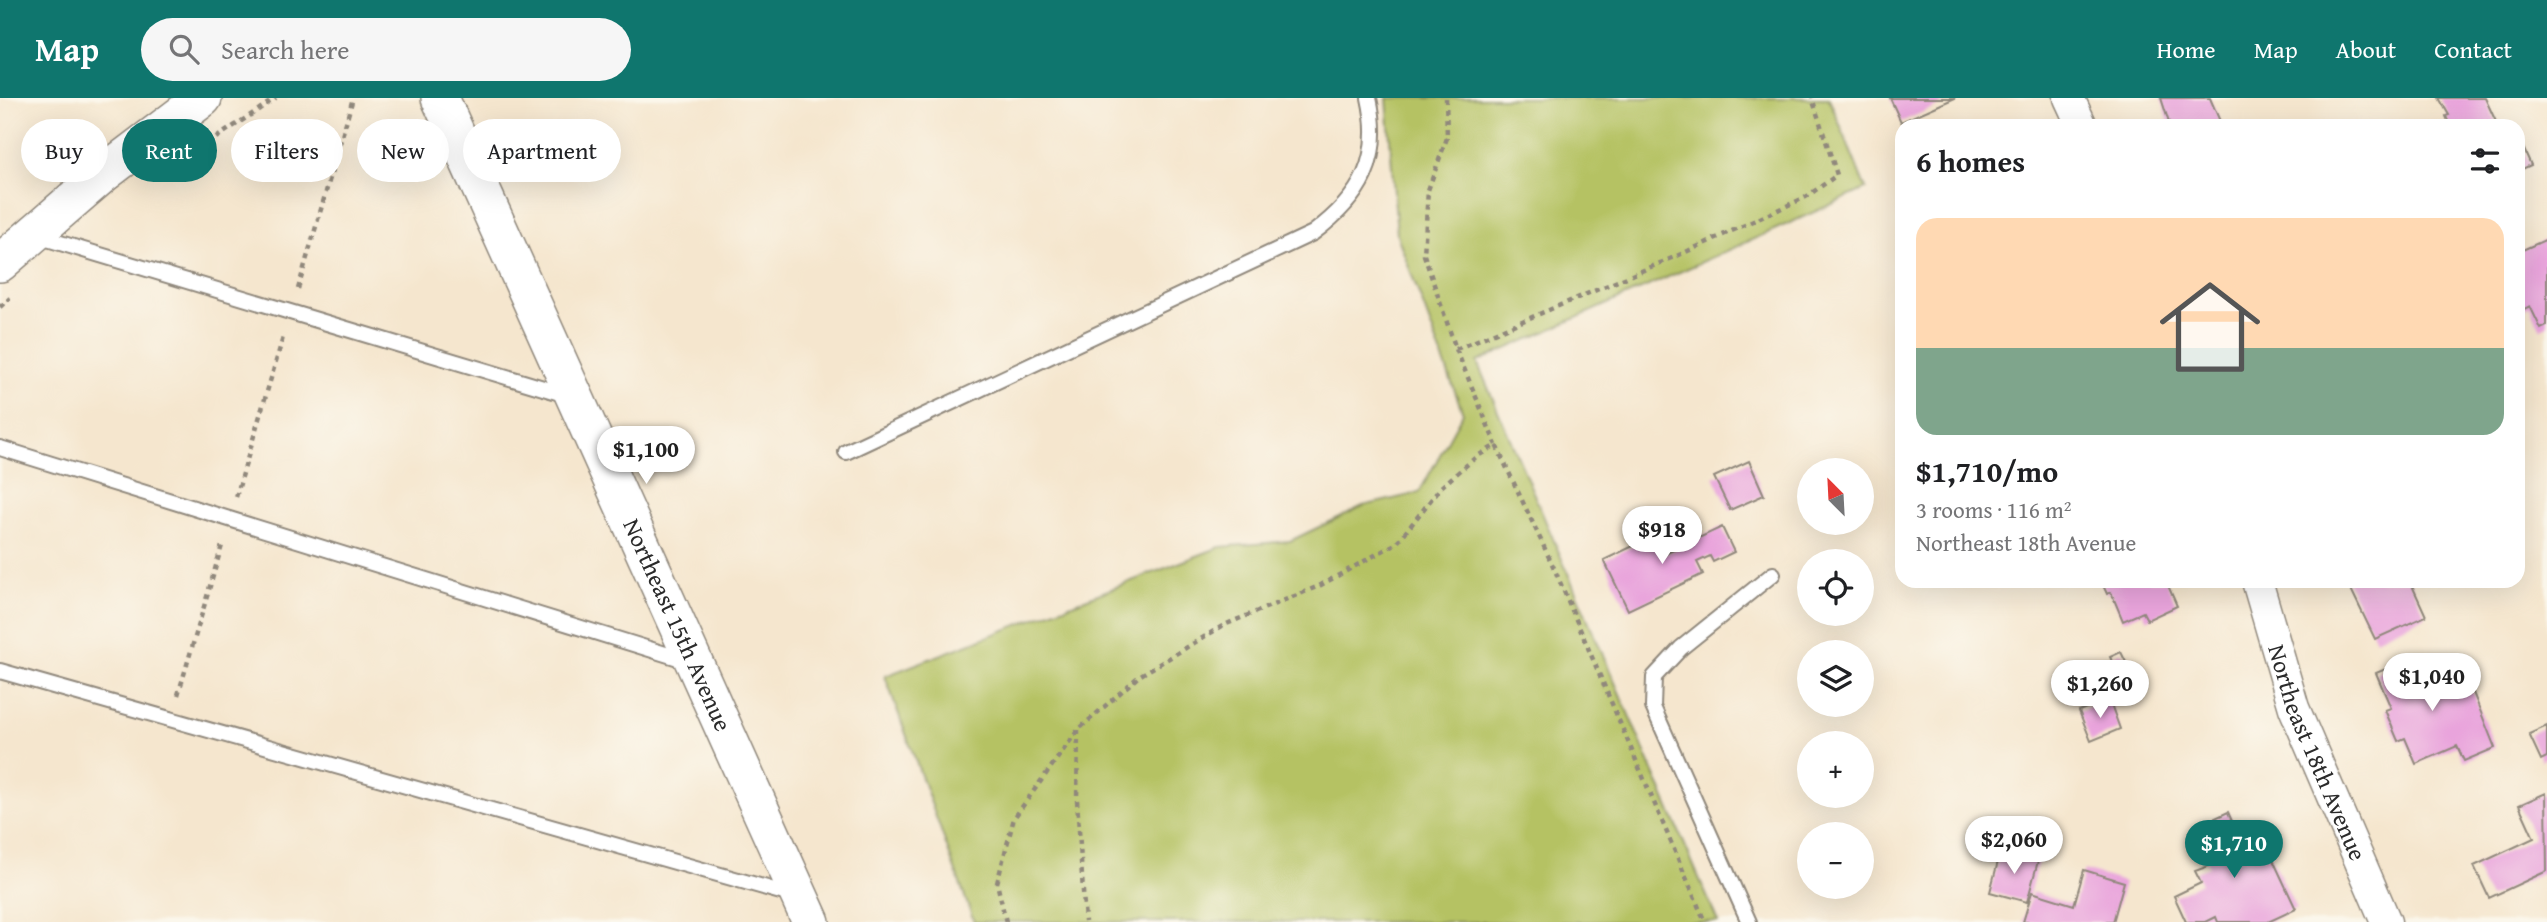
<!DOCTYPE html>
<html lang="en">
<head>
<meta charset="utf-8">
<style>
	body { margin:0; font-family:"Gentium Book Plus",serif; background:#f6f6f6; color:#202124; height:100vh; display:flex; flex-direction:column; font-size:26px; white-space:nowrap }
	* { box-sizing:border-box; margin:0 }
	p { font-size:23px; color:#757577 }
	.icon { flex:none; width:38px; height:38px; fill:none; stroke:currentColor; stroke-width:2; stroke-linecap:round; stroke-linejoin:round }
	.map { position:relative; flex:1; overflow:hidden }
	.sheet { position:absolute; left:1895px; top:21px; width:630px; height:469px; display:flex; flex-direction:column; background:#fff; border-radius:21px; box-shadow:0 7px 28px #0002 }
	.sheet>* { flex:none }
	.guide { position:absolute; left:21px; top:21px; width:665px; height:63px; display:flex; gap:14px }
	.needle { width:46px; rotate:336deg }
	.fabs { position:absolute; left:1797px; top:360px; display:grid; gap:14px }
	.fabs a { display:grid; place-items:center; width:77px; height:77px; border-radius:50%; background:#fff; box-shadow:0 7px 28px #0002; font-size:35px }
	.price { position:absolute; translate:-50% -60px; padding:0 16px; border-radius:24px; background:#fff; color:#222; font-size:23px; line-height:46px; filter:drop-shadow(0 2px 4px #0008) }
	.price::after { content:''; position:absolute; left:50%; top:42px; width:21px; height:16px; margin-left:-10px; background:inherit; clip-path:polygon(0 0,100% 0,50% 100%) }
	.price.on { background:#0f766e; color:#fff }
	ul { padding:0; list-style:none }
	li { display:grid; align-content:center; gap:14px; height:371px; padding:0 21px }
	li span { display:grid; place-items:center; height:217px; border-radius:21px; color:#555 }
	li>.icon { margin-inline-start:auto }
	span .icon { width:126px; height:126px; fill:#fffc; stroke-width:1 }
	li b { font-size:30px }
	h2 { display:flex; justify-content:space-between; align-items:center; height:84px; padding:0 21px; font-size:30px }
	.pill { padding:0 24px; border-radius:32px; background:#fff; box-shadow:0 7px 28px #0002; font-size:24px; line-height:63px }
	.pill.on { background:#0f766e; color:#fff }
	header { display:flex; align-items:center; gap:42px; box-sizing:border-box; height:98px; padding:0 35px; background:#0f766e; color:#fff }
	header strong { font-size:33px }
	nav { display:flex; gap:38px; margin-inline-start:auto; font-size:24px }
	.search { width:490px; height:63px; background:#f6f6f6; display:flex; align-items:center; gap:18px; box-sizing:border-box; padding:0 24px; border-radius:38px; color:#757577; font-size:26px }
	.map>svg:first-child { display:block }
	.green { fill:#b5c264; stroke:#707648; stroke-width:2 }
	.building { fill:#e9a4dc }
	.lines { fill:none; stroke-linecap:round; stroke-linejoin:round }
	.service-casing { stroke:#90887c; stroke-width:18 }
	.minor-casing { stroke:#90887c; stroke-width:33 }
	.tertiary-casing { stroke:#90887c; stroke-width:40 }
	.path { stroke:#90887c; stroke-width:4.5; stroke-dasharray:5 5; stroke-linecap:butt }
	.service { stroke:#fff; stroke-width:14 }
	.minor { stroke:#fff; stroke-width:30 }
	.tertiary { stroke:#fff; stroke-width:37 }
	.labels { text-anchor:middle; stroke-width:5; stroke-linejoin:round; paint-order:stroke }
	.street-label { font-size:24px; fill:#2b2b2b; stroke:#fbf7ec }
</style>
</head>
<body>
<header>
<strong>Map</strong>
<div class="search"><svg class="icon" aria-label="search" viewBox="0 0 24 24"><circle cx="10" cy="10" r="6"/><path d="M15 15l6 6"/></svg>Search here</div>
<nav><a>Home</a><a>Map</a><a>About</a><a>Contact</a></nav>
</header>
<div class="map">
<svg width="2547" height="824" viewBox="0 0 2547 824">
	<rect width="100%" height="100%" fill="#fbf7ec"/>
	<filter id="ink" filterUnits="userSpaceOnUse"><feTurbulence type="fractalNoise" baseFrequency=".0143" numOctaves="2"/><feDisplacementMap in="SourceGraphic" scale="14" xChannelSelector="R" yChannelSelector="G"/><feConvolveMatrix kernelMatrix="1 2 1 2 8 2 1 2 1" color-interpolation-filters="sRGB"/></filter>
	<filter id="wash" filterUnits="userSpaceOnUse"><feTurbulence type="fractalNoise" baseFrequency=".00686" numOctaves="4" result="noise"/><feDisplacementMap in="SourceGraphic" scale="28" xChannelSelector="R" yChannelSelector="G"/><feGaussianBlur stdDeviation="1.57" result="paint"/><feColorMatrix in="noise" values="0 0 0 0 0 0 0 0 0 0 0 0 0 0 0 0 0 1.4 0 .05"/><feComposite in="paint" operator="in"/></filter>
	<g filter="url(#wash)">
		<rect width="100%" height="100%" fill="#f5e6ce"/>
		<path class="green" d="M 1387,0 L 1829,0 L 1866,91 L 1477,264 L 1718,824 L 974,824 L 885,578 L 1220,449 L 1290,443 L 1363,408 L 1419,395 L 1463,315 L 1397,137 Z"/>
		<g id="blocks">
			<path class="building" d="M 1890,0 L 1955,0 L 1901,24 Z
				M 2161,0 L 2210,0 L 2222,28 L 2170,28 Z
				M 2439,0 L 2485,0 L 2498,28 L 2450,28 L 2446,18 L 2449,17 Z
				M 2518,38 L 2531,67 L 2518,73 Z
				M 2547,141 L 2547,228 L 2541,231 L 2530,208 L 2518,214 L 2518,154 Z
				M 1749,363 L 1764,397 L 1730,412 L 1714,379 Z
				M 1722,429 L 1734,454 L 1713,464 L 1710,458 L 1697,464 L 1703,476 L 1628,512 L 1604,462 L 1656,437 L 1665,456 Z
				M 2101,483 L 2166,483 L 2177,508 L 2147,522 L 2143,514 L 2123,523 L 2111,494 L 2107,496 Z
				M 2347,483 L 2410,483 L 2426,518 L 2375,541 Z
				M 2121,554 L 2141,595 L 2129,601 L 2110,559 Z
				M 2424,555 L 2443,599 L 2470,587 L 2495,650 L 2464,663 L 2457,648 L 2416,666 L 2405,640 L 2398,643 L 2385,612 L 2391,610 L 2376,575 Z
				M 2109,601 L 2120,631 L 2091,643 L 2079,613 Z
				M 2547,628 L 2547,659 L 2541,662 L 2529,636 Z
				M 2546,695 L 2547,773 L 2489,800 L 2474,768 L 2534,740 L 2519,707 Z
				M 2228,714 L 2243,749 L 2249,746 L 2254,756 L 2267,749 L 2296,811 L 2268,824 L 2218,824 L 2216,819 L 2206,824 L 2186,824 L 2174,798 L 2201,785 L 2195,773 L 2209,768 L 2192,731 Z
				M 2001,752 L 2038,763 L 2027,804 L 1990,794 Z
				M 2084,772 L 2124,784 L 2113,824 L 2023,824 L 2032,794 L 2074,807 Z"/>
		</g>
	</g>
	<g filter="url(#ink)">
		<use href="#blocks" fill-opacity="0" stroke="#90887c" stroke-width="2"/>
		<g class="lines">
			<defs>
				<path id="service" d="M 37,138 L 570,298
					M 0,350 L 688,563
					M 846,354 L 1313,135 C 1361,99 1383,62 1369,0
					M 0,573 L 795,798
					M 1749,824 L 1653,609 L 1654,579 L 1681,550 L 1773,476"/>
				<g id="minor">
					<path d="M 2069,0 L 2082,28"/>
					<path id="s1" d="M 2257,483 L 2294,610 L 2386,824"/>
				</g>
				<g id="tertiary">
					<path id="s2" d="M 440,0 L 811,824"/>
					<path d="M 0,165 L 103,76 L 203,0"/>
				</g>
			</defs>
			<use href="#service" class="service-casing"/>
			<use href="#minor" class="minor-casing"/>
			<use href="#tertiary" class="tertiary-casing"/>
			<path class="path" d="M 1446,0 L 1447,40 L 1428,92 L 1424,157 L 1456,251 L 1496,347
				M 216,40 L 276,0
				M 298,191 L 353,0
				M 0,209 L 10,200
				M 1456,251 L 1677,158 L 1806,99 L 1837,77 L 1812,0
				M 236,399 L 284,236
				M 178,597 L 223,444
				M 1078,632 L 1077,702 L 1085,824
				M 1006,824 L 997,785 L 1014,720 L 1078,632 L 1139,578 L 1224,527 L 1319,488 L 1397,445 L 1441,389 L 1476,359 L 1496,347 L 1554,470 L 1705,824"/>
			<use href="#service" class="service"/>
			<use href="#minor" class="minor"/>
			<use href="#tertiary" class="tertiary"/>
		</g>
	</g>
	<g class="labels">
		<g class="street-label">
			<text dy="8" stroke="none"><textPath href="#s2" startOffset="578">Northeast 15th Avenue</textPath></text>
			<text dy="8" stroke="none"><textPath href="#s1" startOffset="182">Northeast 18th Avenue</textPath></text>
		</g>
	</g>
</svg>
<div class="fabs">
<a><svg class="needle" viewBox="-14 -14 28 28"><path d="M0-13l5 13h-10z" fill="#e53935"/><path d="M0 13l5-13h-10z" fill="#757577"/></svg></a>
<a><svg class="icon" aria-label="locate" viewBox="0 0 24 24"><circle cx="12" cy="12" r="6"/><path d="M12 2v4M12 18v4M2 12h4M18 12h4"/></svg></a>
<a><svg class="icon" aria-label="layers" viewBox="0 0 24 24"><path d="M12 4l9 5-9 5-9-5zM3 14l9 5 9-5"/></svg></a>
<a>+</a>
<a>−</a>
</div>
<b class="price" style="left:646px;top:388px">$1,100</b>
<b class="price" style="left:1662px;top:468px">$918</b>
<b class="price" style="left:2432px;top:615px">$1,040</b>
<b class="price" style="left:2100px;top:622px">$1,260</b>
<b class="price" style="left:2014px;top:778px">$2,060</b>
<b class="price on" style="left:2234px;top:782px">$1,710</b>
<div class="guide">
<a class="pill">Buy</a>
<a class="pill on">Rent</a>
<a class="pill">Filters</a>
<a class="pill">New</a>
<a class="pill">Apartment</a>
</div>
<section class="sheet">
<h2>6 homes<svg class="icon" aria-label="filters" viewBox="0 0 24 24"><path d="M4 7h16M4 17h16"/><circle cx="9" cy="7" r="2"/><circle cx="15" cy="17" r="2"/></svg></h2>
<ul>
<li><span style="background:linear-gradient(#ffd9b3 60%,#7fa58c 0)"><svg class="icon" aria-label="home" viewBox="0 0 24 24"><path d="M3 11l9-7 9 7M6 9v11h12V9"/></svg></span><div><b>$1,710/mo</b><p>3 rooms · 116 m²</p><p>Northeast 18th Avenue</p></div></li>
</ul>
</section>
</div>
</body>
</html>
